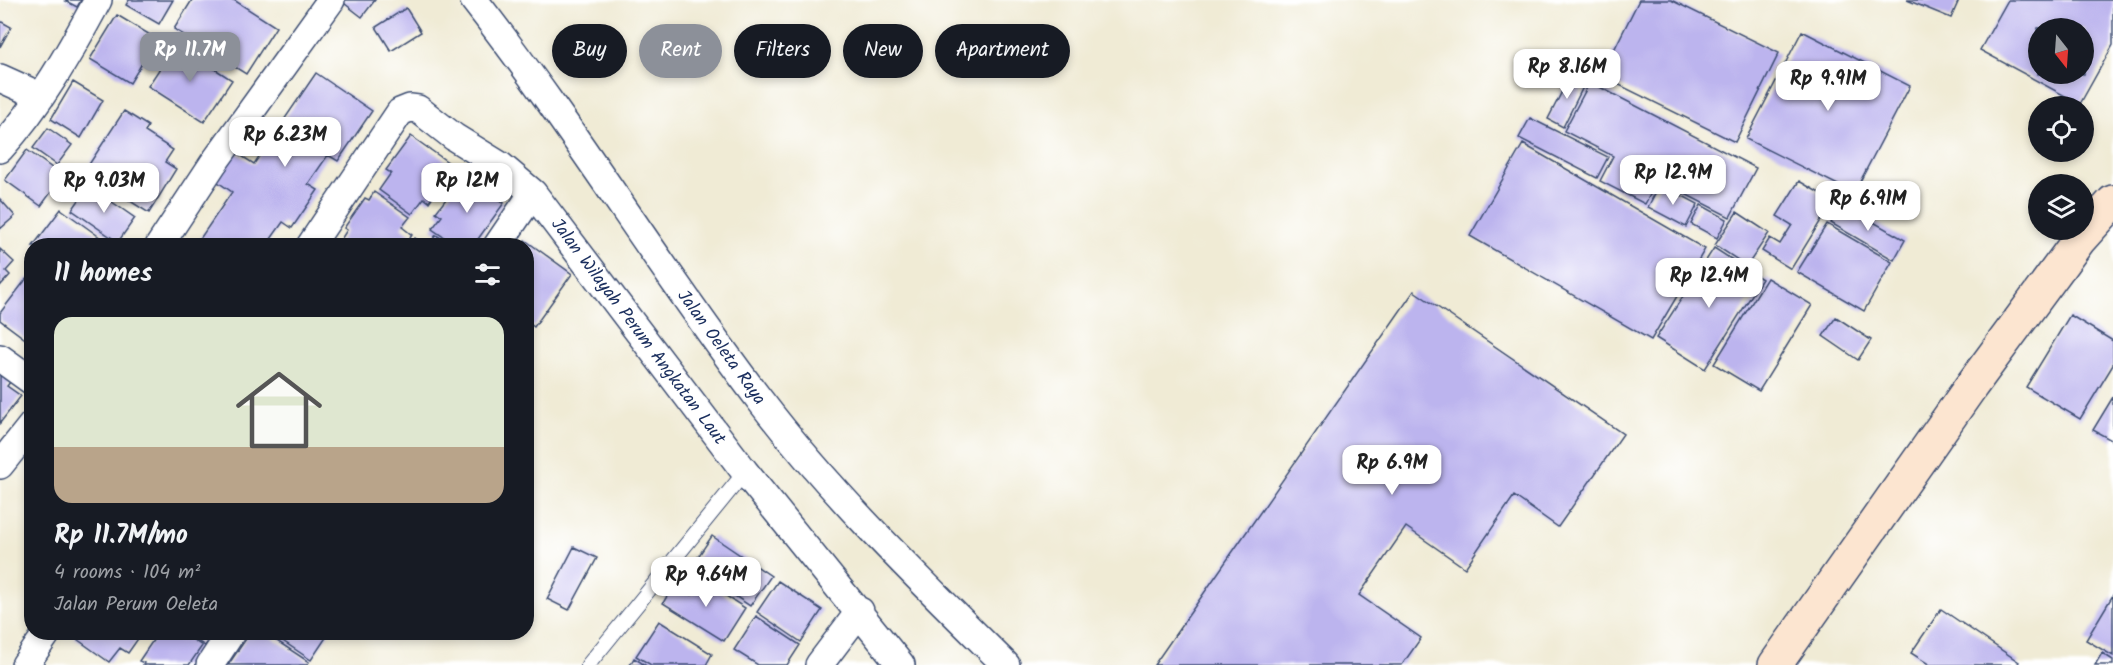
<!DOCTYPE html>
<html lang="en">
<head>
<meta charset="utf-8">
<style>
	body { margin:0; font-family:Kalam,sans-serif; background:#20242c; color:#f1f3f6; height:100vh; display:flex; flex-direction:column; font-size:22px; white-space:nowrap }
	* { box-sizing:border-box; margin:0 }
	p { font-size:20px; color:#9ea1a6 }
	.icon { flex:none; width:33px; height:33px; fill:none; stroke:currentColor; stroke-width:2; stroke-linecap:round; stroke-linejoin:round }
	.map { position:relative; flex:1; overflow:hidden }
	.side { position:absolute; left:24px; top:238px; width:510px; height:402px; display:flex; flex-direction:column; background:#171b24; border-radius:24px; box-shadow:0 3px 9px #0003 }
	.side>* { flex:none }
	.banner { position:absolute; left:552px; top:24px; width:570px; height:54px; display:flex; gap:12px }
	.needle { width:39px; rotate:163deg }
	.tools { position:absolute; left:2028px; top:18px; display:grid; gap:12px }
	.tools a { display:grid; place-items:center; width:66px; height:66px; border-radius:50%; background:#171b24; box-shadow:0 3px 9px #0003; font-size:30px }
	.price { position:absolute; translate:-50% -51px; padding:0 14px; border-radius:12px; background:#fff; color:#222; font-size:20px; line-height:39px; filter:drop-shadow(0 2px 3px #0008) }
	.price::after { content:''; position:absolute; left:50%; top:36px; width:18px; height:14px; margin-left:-9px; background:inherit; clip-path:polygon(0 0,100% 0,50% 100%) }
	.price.active { background:#8c9099; color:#fff }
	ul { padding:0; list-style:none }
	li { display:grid; align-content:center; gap:12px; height:318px; padding:0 30px }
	li span { display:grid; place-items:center; height:186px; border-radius:18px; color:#555 }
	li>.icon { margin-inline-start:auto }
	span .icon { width:108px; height:108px; fill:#fffc; stroke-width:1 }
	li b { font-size:26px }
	h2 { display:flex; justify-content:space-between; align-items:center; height:72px; padding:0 30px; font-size:26px }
	.chip { padding:0 21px; border-radius:27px; background:#171b24; box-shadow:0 3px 9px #0003; font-size:21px; line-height:54px }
	.chip.active { background:#8c9099; color:#fff }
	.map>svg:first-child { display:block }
	.building { fill:#bcb4ee; fill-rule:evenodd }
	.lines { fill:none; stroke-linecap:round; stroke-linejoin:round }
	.lane-casing { stroke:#3b4b70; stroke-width:16 }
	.street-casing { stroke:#3b4b70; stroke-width:30 }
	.secondary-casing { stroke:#3b4b70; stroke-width:36 }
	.lane { stroke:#fff; stroke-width:14 }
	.street { stroke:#fff; stroke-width:27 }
	.secondary { stroke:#fce5d0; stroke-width:33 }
	.labels { text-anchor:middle; stroke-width:5; stroke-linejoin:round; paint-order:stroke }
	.street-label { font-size:18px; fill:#1b2f5e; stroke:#fff }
</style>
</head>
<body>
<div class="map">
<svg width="2113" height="665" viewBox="0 0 2113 665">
	<rect width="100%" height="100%" fill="#fff"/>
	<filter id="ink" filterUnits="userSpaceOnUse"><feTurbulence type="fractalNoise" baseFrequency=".0167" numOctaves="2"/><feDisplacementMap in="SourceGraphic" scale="12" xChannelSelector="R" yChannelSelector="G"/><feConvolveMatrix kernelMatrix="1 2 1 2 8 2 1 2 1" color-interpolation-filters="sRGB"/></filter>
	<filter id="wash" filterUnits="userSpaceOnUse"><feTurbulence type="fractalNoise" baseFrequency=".008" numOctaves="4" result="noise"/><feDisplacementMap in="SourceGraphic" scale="24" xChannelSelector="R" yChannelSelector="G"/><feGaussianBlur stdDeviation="1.35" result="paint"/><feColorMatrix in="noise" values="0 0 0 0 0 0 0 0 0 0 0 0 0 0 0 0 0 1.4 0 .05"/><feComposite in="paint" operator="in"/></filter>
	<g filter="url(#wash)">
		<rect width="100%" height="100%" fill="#f0ebd5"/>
		<g id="blocks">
			<path class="building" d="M 64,0 L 81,0 L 77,7 Z
				M 129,0 L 173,0 L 159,24 L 126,5 Z
				M 192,0 L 234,0 L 276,27 L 246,74 L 174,29 Z
				M 340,0 L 375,0 L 362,17 Z
				M 1639,0 L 1671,0 L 1779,53 L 1735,142 L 1601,76 Z
				M 1907,0 L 1959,0 L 1951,18 Z
				M 2008,0 L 2113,0 L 2113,45 L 2080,104 L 1980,50 ZM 2038,28 L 2084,28 L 2084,74 L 2038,74 Z
				M 406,8 L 421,32 L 391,51 L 376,27 Z
				M 117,15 L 157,39 L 130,83 L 90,59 Z
				M 0,21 L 11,27 L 0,47 Z
				M 1802,31 L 1910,86 L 1854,193 L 1746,139 Z
				M 176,44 L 232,80 L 204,122 L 148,86 Z
				M 316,73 L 372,111 L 338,161 L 328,155 L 308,184 L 318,190 L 292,228 L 283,222 L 266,246 L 195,246 L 232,192 L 215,180 L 234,151 L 254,164 Z
				M 1571,74 L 1586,81 L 1563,127 L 1548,119 Z
				M 73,82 L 103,100 L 81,138 L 51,119 Z
				M 1590,82 L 1756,168 L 1730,217 L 1658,180 L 1645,204 L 1600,181 L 1613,156 L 1564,131 Z
				M 124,111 L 148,126 L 145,132 L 173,150 L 165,162 L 176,169 L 149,213 L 84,172 Z
				M 1530,118 L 1608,157 L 1597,178 L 1519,138 Z
				M 48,128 L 72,145 L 57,165 L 33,148 Z
				M 411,136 L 449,163 L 440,176 L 445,179 L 429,202 L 424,198 L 412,214 L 379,190 L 391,173 L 386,170 Z
				M 1523,144 L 1705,249 L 1651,340 L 1470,236 Z
				M 27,150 L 63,176 L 41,206 L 5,180 Z
				M 469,178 L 504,203 L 473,246 L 457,246 L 432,229 L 442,216 L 436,212 L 453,190 L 457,194 Z
				M 1799,181 L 1833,201 L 1791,269 L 1762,251 L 1770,238 L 1780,244 L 1792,225 L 1777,216 Z
				M 1660,184 L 1698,204 L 1686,227 L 1648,207 Z
				M 89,186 L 135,218 L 118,242 L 72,210 Z
				M 374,192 L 410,217 L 402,227 L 412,235 L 405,246 L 341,246 L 338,244 L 347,230 L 344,228 L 365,198 L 369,200 Z
				M 0,199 L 15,216 L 0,229 Z
				M 1842,204 L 1905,240 L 1894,260 L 1831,223 Z
				M 1701,205 L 1727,219 L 1717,238 L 1691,224 Z
				M 61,209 L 108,243 L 105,246 L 33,246 Z
				M 1737,212 L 1769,233 L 1747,266 L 1715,245 Z
				M 1827,224 L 1892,262 L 1864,311 L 1797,272 Z
				M 436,235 L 453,246 L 428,246 Z
				M 415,238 L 427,246 L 410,246 Z
				M 525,240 L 572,274 L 534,327 L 526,321 L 526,246 L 520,246 Z
				M 1714,248 L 1762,279 L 1705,369 L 1656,338 Z
				M 0,249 L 14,262 L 6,271 L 10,275 L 0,286 Z
				M 27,278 L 32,282 L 32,344 L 0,320 L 0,313 Z
				M 1767,278 L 1812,305 L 1759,391 L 1714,364 Z
				M 1414,291 L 1623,434 L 1558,527 L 1514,496 L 1465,568 L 1406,527 L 1359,595 L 1421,638 L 1402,665 L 1154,665 Z
				M 2070,315 L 2113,341 L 2113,365 L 2080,419 L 2026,387 Z
				M 1836,317 L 1871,340 L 1858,360 L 1823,336 Z
				M 0,361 L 16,374 L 7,386 L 21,396 L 0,423 Z
				M 2113,397 L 2113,441 L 2093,430 Z
				M 712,536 L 771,576 L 750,606 L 691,567 Z
				M 574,547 L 597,558 L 569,610 L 547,599 Z
				M 701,580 L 745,608 L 724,641 L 663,603 L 674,584 L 692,595 Z
				M 778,581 L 822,610 L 801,642 L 757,612 Z
				M 2113,595 L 2113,656 L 2086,640 Z
				M 1941,609 L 2019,662 L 2017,665 L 1930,665 L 1911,653 Z
				M 756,616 L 800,645 L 787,665 L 758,665 L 734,650 Z
				M 659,621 L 712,654 L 706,665 L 651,665 L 636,656 Z
				M 78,633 L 142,633 L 128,653 L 120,648 L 109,662 L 74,637 Z
				M 158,633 L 165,637 L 168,633 L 183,633 L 202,646 L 189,665 L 143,665 L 144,663 L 139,661 Z
				M 186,633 L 214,633 L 205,646 Z
				M 250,633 L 265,633 L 309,662 L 307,665 L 228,665 Z
				M 271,633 L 329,633 L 311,660 Z
				M 2102,653 L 2113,660 L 2113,665 L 2095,665 Z
				M 634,658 L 645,665 L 630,665 Z"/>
		</g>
	</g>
	<g filter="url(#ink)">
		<use href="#blocks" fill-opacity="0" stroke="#3b4b70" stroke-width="1.5"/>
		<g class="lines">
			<defs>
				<path id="lane" d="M 588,665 L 745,472"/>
				<path id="street" d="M 474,0 C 575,129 660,269 759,399 C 833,496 920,580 1006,665
					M 0,78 L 40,96
					M 0,149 C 40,105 70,52 98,0
					M 159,246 L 213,164 L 331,0
					M 310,246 L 400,112 L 410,108 L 418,109 L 454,137 L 501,166 L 533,193 L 745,472 L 901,665
					M 497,246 L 533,193
					M 0,358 L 32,381
					M 0,465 L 32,425
					M 25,665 L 47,633
					M 210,665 L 231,633
					M 819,665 L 860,611"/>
				<path id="secondary" d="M 1775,665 L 1972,385 L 2079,240 L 2113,202"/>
			</defs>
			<use href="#lane" class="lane-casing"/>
			<use href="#street" class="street-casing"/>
			<use href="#secondary" class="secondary-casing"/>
			<use href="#lane" class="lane"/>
			<use href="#street" class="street"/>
			<use href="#secondary" class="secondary"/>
		</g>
	</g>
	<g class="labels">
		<g class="street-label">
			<text transform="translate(639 331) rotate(53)" y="6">Jalan Wilayah Perum Angkatan Laut</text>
			<text transform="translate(722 347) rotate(54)" y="6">Jalan Oeleta Raya</text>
		</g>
	</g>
</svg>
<div class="tools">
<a><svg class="needle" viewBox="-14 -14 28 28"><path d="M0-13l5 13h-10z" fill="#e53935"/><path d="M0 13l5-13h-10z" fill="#9ea1a6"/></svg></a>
<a><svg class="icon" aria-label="locate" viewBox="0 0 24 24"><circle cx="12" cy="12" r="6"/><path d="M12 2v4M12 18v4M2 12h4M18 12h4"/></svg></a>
<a><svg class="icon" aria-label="layers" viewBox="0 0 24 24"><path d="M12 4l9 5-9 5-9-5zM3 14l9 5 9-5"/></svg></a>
</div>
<b class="price active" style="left:190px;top:83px">Rp 11.7M</b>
<b class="price" style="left:1567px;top:100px">Rp 8.16M</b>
<b class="price" style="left:1828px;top:112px">Rp 9.91M</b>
<b class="price" style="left:285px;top:168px">Rp 6.23M</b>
<b class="price" style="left:1673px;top:206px">Rp 12.9M</b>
<b class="price" style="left:104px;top:214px">Rp 9.03M</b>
<b class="price" style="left:467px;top:214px">Rp 12M</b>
<b class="price" style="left:1868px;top:232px">Rp 6.91M</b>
<b class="price" style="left:1709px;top:309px">Rp 12.4M</b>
<b class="price" style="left:1392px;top:496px">Rp 6.9M</b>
<b class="price" style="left:706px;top:608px">Rp 9.64M</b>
<div class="banner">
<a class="chip">Buy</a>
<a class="chip active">Rent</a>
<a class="chip">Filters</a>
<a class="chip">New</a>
<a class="chip">Apartment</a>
</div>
<section class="side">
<h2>11 homes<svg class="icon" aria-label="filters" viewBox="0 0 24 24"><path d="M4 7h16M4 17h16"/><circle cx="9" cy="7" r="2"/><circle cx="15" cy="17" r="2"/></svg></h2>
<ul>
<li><span style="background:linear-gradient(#dfe7d0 70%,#b9a48a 0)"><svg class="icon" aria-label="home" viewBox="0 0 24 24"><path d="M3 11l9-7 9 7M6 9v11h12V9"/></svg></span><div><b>Rp 11.7M/mo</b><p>4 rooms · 104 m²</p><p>Jalan Perum Oeleta</p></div></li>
</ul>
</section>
</div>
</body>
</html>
